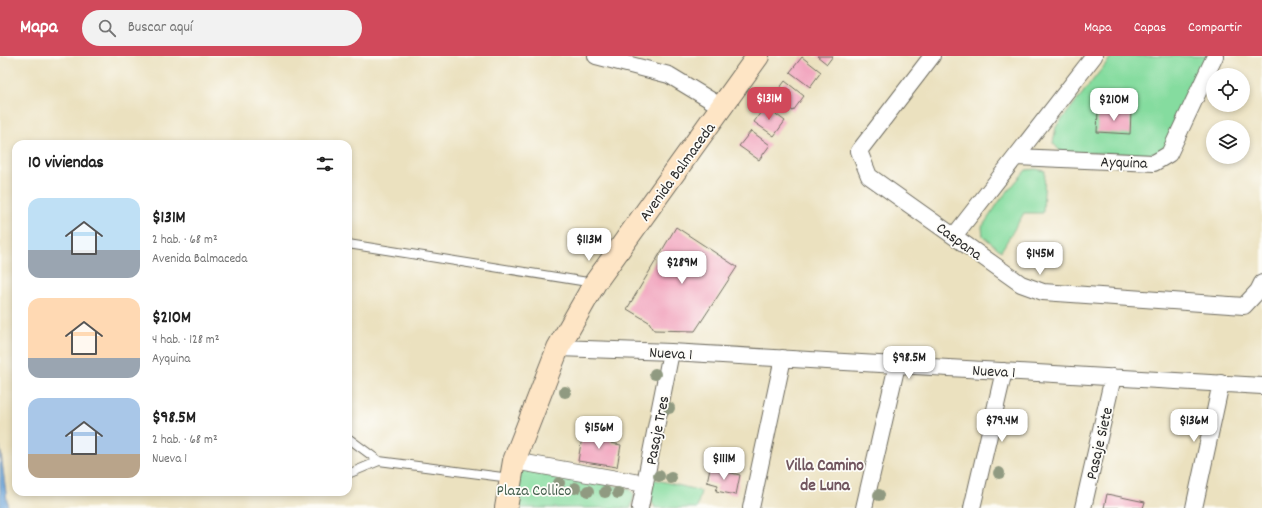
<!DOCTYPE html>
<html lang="es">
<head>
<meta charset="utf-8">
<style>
	body { margin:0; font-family:Dekko,sans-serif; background:#f2f2f2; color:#222; height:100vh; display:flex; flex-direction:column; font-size:15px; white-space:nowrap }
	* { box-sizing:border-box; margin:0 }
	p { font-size:13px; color:#767676 }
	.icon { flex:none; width:22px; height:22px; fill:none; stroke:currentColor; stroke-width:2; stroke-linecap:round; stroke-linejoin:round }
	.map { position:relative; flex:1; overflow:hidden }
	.drawer { position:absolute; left:12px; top:84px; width:340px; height:356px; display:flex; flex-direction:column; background:#fff; border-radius:12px; box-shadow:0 2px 6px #0003 }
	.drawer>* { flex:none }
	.fabs { position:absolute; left:1206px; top:12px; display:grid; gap:8px }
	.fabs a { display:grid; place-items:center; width:44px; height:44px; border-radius:50%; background:#fff; box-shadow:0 2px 6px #0003; font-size:20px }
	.price { position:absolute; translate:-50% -34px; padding:0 9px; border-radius:8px; background:#fff; color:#222; font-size:13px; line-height:26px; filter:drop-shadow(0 1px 2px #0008) }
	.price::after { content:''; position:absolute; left:50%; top:24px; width:12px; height:9px; margin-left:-6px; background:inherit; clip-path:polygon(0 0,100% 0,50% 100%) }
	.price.current { background:#d1495b; color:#fff }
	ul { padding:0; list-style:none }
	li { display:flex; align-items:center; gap:12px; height:100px; padding:0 16px }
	li span { display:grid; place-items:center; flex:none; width:112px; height:80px; border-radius:12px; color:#555 }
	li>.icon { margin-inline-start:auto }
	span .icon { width:48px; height:48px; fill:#fffc; stroke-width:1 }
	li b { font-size:17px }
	h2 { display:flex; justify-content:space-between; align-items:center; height:48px; padding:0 16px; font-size:17px }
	header { display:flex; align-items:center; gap:24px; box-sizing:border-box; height:56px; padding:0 20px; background:#d1495b; color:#fff }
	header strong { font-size:19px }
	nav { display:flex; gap:22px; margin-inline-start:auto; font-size:14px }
	.search { width:280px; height:36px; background:#f2f2f2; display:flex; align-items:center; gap:10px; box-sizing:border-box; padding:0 14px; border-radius:22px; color:#767676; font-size:15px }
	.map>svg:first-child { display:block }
	.green { fill:#85dc9f; stroke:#588465 }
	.water { fill:#68a1d7; stroke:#4a6681 }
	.building { fill:#f2a7c0 }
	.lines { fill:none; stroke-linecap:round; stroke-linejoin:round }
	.lane-casing { stroke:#6e6b5f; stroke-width:10 }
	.street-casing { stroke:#6e6b5f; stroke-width:18 }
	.secondary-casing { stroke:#6e6b5f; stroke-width:24 }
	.lane { stroke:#fff; stroke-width:8 }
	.street { stroke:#fff; stroke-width:16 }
	.secondary { stroke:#fee5c5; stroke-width:22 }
	.tree { fill:#909a81 }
	.labels { text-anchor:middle; stroke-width:3.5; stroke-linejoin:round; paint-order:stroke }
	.street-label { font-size:16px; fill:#2b2b2b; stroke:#fdfcf7 }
	.park-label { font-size:16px; fill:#46604e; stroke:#fdfcf7 }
	.neighbourhood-label { font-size:17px; font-weight:bold; fill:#71565f; stroke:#fdfcf7 }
</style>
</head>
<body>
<header>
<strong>Mapa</strong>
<div class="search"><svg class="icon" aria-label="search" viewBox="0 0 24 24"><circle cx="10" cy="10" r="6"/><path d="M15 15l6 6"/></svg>Buscar aquí</div>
<nav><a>Mapa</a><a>Capas</a><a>Compartir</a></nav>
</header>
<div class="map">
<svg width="1262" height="452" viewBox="0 0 1262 452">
	<rect width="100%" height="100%" fill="#fdfcf7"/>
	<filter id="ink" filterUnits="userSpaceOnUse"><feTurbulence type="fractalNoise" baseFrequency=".025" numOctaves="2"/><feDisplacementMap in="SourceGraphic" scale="8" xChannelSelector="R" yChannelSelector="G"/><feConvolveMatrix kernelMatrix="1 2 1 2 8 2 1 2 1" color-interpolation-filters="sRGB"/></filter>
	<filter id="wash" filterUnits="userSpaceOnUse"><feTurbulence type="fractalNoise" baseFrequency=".012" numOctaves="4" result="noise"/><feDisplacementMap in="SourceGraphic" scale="16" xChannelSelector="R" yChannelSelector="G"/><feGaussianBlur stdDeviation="0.9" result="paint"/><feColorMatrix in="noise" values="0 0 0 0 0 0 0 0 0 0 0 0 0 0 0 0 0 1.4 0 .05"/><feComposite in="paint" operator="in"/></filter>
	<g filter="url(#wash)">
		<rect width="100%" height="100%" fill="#ebe1bf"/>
		<path class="green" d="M 1112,0 L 1215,0 L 1168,99 L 1061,96 L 1053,87 L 1056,71 Z
			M 1036,113 L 1045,115 L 1043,157 L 1024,157 L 1001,195 L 983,180 L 982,171 L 1001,143 L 1026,114 Z
			M 526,412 L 630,433 L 634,439 L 631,452 L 510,452 L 515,419 Z
			M 653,423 L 701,435 L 697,452 L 655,452 L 649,439 Z"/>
		<path class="water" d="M 0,390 L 8,452 L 0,452 Z"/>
		<g id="blocks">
			<path class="building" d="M 817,0 L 833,0 L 827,8 Z
				M 802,1 L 821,16 L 810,31 L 790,16 Z
				M 785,25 L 804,40 L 793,55 L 773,41 Z
				M 765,50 L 785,65 L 774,80 L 754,66 Z
				M 1098,54 L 1131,56 L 1130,78 L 1097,76 Z
				M 751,75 L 770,89 L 759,104 L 739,90 Z
				M 676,171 L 737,211 L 695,275 L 654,274 L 649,266 L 627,253 Z
				M 586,376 L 612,380 L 611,387 L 621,389 L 617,411 L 578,405 L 582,381 L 585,381 Z
				M 710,412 L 740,419 L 736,439 L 716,435 L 718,429 L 707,426 Z
				M 1107,438 L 1145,446 L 1143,452 L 1104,452 Z"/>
		</g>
	</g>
	<g filter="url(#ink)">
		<use href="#blocks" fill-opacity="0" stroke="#6e6b5f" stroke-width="1"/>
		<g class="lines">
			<defs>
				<path id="lane" d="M 348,188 L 594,227
					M 348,382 L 379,405 L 510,422
					M 348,418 L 379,405"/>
				<path id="street" d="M 596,0 L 669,19 L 722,51
					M 932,0 L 859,95 L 869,120 L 1021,228 L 1043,236 L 1244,250 L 1258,235 L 1262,227
					M 1016,101 L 1154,107 L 1169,98 L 1215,0
					M 954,180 L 1094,0
					M 558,292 L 671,296 L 1262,330
					M 514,405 L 645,428
					M 640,452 L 671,296
					M 751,452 L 783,302
					M 864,452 L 897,309
					M 972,452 L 1004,315
					M 1083,452 L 1113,321
					M 1194,452 L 1221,327"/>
				<path id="secondary" d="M 506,452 L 514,405 L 558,292 L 595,227 L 758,0"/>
			</defs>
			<use href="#lane" class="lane-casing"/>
			<use href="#street" class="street-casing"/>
			<use href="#secondary" class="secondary-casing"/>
			<use href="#lane" class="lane"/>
			<use href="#street" class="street"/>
			<use href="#secondary" class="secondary"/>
		</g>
		<g class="tree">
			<circle cx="655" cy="318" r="6"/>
			<circle cx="565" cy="336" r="6"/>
			<circle cx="669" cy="352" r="6"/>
			<circle cx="999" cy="417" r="6"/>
			<circle cx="659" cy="420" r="6"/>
			<circle cx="671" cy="422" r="6"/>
			<circle cx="559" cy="427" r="6"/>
			<circle cx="575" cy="432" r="6"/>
			<circle cx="588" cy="435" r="6"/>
			<circle cx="605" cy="436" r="6"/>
			<circle cx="618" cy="437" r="6"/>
			<circle cx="879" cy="439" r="6"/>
		</g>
	</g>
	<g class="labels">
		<g class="street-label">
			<text transform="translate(1124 105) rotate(2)" y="6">Ayquina</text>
			<text transform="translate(676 115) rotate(-54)" y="6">Avenida Balmaceda</text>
			<text transform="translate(960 184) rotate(36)" y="6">Caspana</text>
			<text transform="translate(671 296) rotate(3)" y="6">Nueva 1</text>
			<text transform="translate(994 314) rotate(3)" y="6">Nueva 1</text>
			<text transform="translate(656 374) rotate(-79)" y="6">Pasaje Tres</text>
			<text transform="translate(1098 387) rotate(-77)" y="6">Pasaje Siete</text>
		</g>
		<g class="park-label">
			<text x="534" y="439">Plaza Collico</text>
		</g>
		<g class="neighbourhood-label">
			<text x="825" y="414">Villa Camino<tspan x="825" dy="20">de Luna</tspan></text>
		</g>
	</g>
</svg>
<div class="fabs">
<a><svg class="icon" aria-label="locate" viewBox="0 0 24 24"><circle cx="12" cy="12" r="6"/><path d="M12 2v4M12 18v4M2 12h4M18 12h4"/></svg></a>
<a><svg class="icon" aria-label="layers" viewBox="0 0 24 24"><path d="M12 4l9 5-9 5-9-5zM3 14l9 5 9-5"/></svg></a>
</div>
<b class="price current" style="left:769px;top:65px">$131M</b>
<b class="price" style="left:1114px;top:66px">$210M</b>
<b class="price" style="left:589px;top:206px">$113M</b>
<b class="price" style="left:1040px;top:220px">$145M</b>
<b class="price" style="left:682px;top:229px">$289M</b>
<b class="price" style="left:909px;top:324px">$98.5M</b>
<b class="price" style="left:1002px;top:387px">$79.4M</b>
<b class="price" style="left:1194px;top:387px">$136M</b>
<b class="price" style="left:599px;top:394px">$156M</b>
<b class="price" style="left:724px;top:425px">$111M</b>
<section class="drawer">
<h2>10 viviendas<svg class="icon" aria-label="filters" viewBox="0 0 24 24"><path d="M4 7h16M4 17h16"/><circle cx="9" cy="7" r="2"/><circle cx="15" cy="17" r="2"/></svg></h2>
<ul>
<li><span style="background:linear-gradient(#bfe0f5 65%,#9aa5b1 0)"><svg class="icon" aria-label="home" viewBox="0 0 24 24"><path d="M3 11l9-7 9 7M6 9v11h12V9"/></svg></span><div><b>$131M</b><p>2 hab. · 68 m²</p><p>Avenida Balmaceda</p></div></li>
<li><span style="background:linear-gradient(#ffd9b3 75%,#9aa5b1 0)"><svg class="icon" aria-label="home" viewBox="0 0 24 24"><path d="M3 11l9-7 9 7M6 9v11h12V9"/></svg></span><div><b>$210M</b><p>4 hab. · 128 m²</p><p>Ayquina</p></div></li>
<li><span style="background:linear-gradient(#a9c7e8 70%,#b9a48a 0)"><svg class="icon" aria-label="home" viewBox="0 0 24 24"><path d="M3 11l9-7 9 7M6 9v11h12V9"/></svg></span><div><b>$98.5M</b><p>2 hab. · 68 m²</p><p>Nueva 1</p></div></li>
</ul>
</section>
</div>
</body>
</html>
